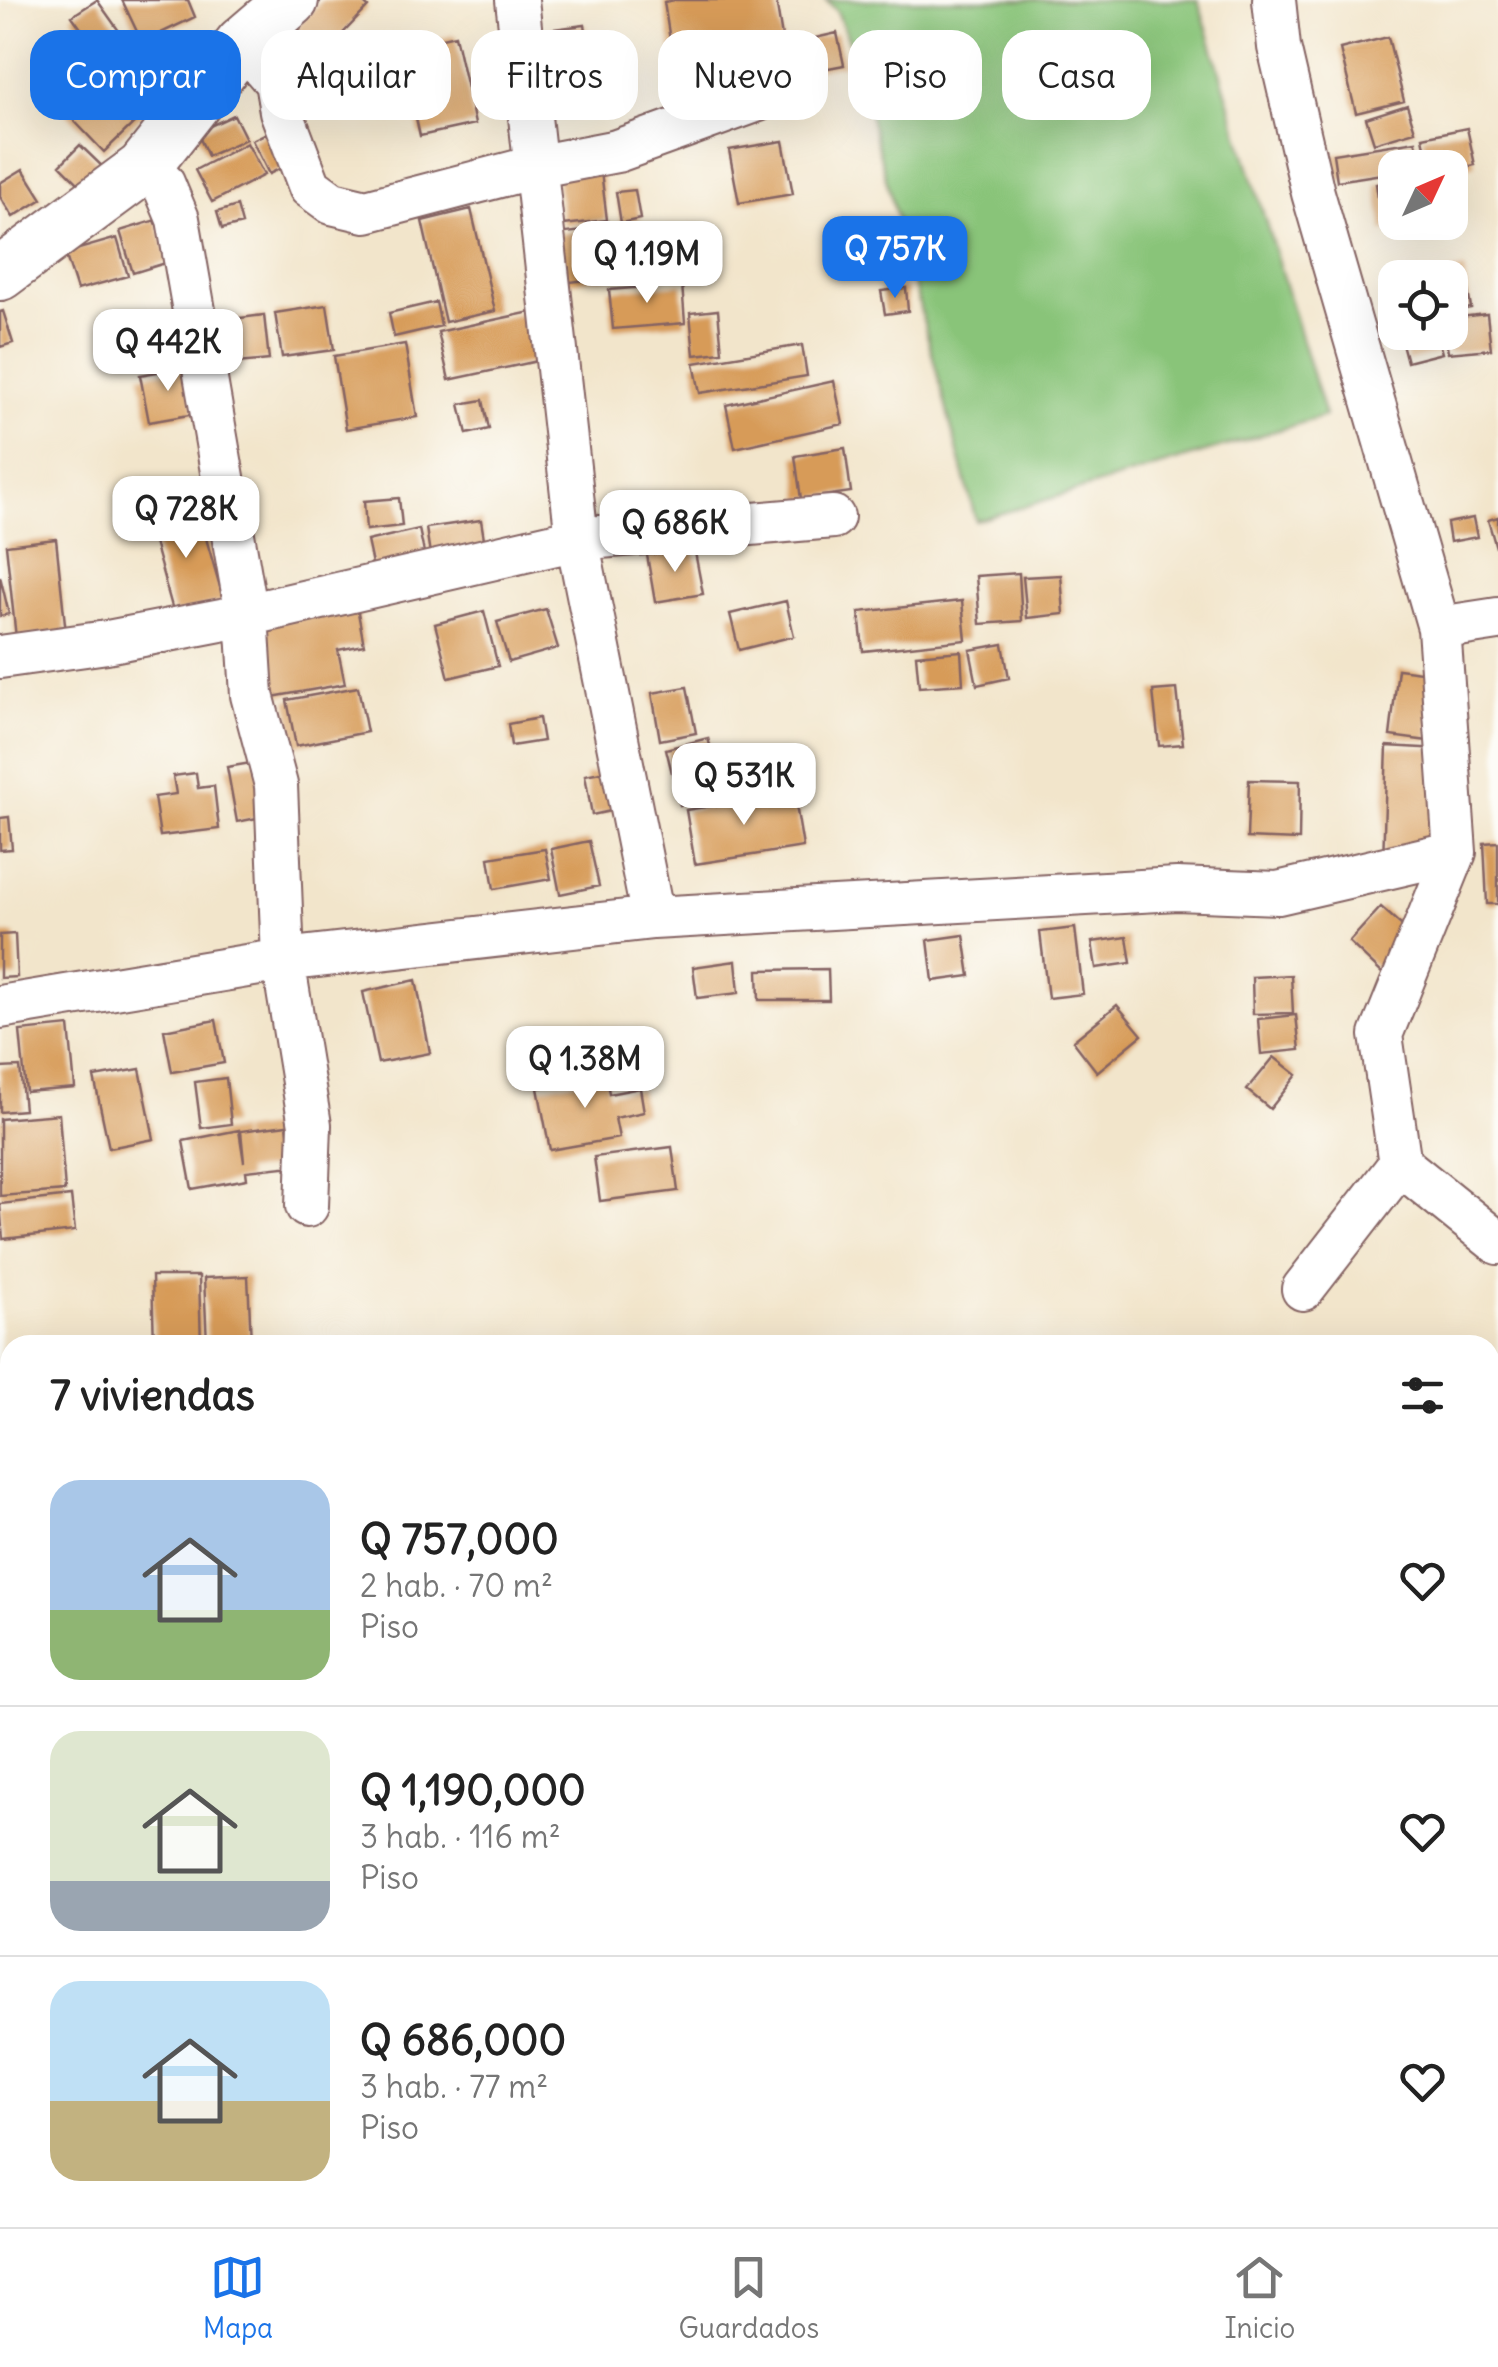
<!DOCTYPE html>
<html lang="es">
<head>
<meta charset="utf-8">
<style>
	body { margin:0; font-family:Delius,sans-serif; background:#f2f2f2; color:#222; height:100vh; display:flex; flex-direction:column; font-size:38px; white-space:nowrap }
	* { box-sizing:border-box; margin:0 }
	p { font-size:32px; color:#767676 }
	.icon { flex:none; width:55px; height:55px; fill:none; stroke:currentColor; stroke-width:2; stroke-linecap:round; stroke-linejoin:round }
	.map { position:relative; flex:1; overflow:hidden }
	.sheet { position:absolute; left:0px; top:1335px; width:1500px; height:892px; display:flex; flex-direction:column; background:#fff; border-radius:30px 30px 0 0; box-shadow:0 10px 40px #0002 }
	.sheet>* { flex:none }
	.banner { position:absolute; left:30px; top:30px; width:1440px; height:90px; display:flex; gap:20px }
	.needle { width:65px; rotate:46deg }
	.fabs { position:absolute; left:1378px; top:150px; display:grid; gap:20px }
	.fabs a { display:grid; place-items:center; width:90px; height:90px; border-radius:20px; background:#fff; box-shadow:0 10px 40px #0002; font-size:50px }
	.price { position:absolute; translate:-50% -85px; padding:0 22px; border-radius:20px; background:#fff; color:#222; font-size:32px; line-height:65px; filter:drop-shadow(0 2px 5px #0008) }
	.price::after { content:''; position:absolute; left:50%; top:60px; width:30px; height:22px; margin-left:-15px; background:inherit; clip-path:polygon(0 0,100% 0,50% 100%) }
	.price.current { background:#1a73e8; color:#fff }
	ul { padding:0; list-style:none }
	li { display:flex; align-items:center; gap:30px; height:250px; padding:0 50px }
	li+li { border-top:2px solid #e0e0e0 }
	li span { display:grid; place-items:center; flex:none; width:280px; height:200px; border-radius:30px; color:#555 }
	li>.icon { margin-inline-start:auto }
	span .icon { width:120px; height:120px; fill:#fffc; stroke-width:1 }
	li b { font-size:42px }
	h2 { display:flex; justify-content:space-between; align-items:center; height:120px; padding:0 50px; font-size:42px }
	.tag { padding:0 35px; border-radius:30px; background:#fff; box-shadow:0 10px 40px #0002; font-size:35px; line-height:90px }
	.tag.current { background:#1a73e8; color:#fff }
	.dock { display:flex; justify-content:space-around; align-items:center; height:140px; border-top:2px solid #e0e0e0; background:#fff; font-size:28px; color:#767676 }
	.dock a { display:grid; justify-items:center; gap:5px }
	.dock .current { color:#1a73e8 }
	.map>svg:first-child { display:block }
	.green { fill:#89c479; stroke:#6a7252; stroke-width:2.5 }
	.building { fill:#d79b59 }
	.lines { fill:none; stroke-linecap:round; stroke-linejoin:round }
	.minor-casing { stroke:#856463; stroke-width:46 }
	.tertiary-casing { stroke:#856463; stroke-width:56 }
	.minor { stroke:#fff; stroke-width:42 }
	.tertiary { stroke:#fff; stroke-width:52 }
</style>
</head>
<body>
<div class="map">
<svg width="1498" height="2227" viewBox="0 0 1498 2227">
	<rect width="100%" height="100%" fill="#fdfcf7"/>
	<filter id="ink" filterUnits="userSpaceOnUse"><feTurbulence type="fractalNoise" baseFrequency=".01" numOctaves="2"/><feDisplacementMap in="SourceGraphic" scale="20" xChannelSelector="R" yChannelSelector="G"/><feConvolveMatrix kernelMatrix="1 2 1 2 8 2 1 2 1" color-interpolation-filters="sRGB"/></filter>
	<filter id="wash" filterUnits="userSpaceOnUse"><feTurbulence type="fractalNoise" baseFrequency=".0048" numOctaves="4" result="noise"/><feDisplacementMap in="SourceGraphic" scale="40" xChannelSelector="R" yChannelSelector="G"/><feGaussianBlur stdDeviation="2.25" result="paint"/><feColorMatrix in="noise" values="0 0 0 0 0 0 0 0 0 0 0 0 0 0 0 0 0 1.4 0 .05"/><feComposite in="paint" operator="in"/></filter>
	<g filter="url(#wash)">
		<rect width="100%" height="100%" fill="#f2e5cb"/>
		<path class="green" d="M 826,0 L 1198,0 L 1325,416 L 976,521 L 852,49 L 837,11 Z"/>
		<g id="blocks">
			<path class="building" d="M 97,0 L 119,31 L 95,48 L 72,16 Z
				M 122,0 L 188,0 L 195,17 L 142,42 Z
				M 322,0 L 361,0 L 368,7 L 324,53 L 296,28 Z
				M 675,0 L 776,0 L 787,68 L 677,85 L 664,2 Z
				M 585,25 L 591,56 L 550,63 L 545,30 Z
				M 837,33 L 844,65 L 818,70 L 811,39 Z
				M 455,35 L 475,124 L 420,136 L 407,77 L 436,71 L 429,41 Z
				M 1388,37 L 1404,101 L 1356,113 L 1340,49 Z
				M 144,75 L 163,95 L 104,152 L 62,108 L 94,76 L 117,101 Z
				M 1407,105 L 1415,131 L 1374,143 L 1366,118 Z
				M 234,115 L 246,139 L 208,156 L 197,132 Z
				M 1467,128 L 1475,165 L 1450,170 L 1429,168 L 1423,137 Z
				M 273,130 L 290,164 L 269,174 L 252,140 Z
				M 783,141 L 793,194 L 739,203 L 729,150 Z
				M 1416,141 L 1420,168 L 1395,168 L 1395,172 L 1337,181 L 1333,154 Z
				M 247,143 L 264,175 L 212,202 L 195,170 Z
				M 80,145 L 106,170 L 85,190 L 60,165 Z
				M 23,169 L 42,199 L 13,217 L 0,197 L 0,183 Z
				M 601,171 L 607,220 L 563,225 L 557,176 Z
				M 1452,173 L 1459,221 L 1450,222 L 1450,174 Z
				M 1395,181 L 1395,222 L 1429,225 L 1383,231 L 1376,184 Z
				M 635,190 L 640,219 L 621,223 L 616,192 Z
				M 237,206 L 242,224 L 222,229 L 217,212 Z
				M 471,209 L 495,311 L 445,322 L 422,221 Z
				M 156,220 L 169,262 L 133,273 L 120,231 Z
				M 611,228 L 618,276 L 562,283 L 556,234 Z
				M 117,238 L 128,276 L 77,290 L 65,253 Z
				M 1464,269 L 1471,308 L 1450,312 L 1450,278 L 1427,276 Z
				M 682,284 L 685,323 L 613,329 L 609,290 Z
				M 906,288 L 908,311 L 885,314 L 881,291 Z
				M 436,302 L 441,326 L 394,337 L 389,313 Z
				M 327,305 L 334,350 L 282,357 L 275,313 Z
				M 718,310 L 722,352 L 694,355 L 690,313 Z
				M 3,311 L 13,343 L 0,347 L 0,312 Z
				M 531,312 L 542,360 L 449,380 L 438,332 Z
				M 1487,314 L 1491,349 L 1448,353 L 1445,332 L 1450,332 L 1450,318 Z
				M 264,315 L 269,360 L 237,363 L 232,319 Z
				M 1399,332 L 1436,332 L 1442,353 L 1407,362 Z
				M 405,344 L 417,417 L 346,429 L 334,356 Z
				M 802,345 L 807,376 L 700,393 L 694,363 Z
				M 186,367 L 195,414 L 149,422 L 140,375 Z
				M 834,381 L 843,424 L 735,448 L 726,405 Z
				M 483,400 L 489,429 L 467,434 L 460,404 Z
				M 845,448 L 851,492 L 801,499 L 795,456 Z
				M 399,498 L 402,526 L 366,530 L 364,501 Z
				M 197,507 L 224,601 L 174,614 L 148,521 Z
				M 1498,517 L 1498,551 L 1497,551 L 1488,520 Z
				M 1473,518 L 1477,537 L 1450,542 L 1447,523 Z
				M 481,520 L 487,558 L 432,567 L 426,528 Z
				M 419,529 L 426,562 L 374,573 L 367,541 Z
				M 56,539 L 66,633 L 16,638 L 6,545 Z
				M 694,547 L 703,594 L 655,602 L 647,555 Z
				M 1019,573 L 1022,621 L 980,624 L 976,576 Z
				M 1061,575 L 1064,614 L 1027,618 L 1023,577 Z
				M 0,576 L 9,614 L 0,616 Z
				M 786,601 L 794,636 L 739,650 L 730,614 Z
				M 962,601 L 966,640 L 863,651 L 859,612 Z
				M 357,607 L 364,645 L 338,650 L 345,684 L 272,697 L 257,625 Z
				M 546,609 L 558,648 L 509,662 L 497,622 Z
				M 484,611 L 498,666 L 449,678 L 435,624 Z
				M 1003,644 L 1009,678 L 977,685 L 970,650 Z
				M 961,651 L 963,684 L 919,687 L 916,655 Z
				M 1398,669 L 1436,674 L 1428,741 L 1390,736 Z
				M 358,687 L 367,732 L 296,746 L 287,700 Z
				M 687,687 L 696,733 L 660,740 L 652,693 Z
				M 1177,689 L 1183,744 L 1159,746 L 1153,691 Z
				M 539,718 L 543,741 L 511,746 L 508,724 Z
				M 708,738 L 723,794 L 680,805 L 666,749 Z
				M 1387,746 L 1440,749 L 1436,861 L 1383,860 Z
				M 257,762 L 267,816 L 237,822 L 227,767 Z
				M 621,768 L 629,807 L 592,815 L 585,775 Z
				M 196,773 L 198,788 L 214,786 L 219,829 L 160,836 L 154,797 L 176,794 L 173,776 Z
				M 1249,780 L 1300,781 L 1299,840 L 1247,838 Z
				M 794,793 L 803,847 L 695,864 L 686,810 Z
				M 9,817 L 12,849 L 0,850 L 0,818 Z
				M 589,841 L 599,886 L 560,894 L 551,849 Z
				M 1498,842 L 1498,904 L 1487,904 L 1484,843 Z
				M 545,849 L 551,879 L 494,889 L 489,858 Z
				M 1381,907 L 1420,942 L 1387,978 L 1349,942 Z
				M 1075,928 L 1083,994 L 1048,998 L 1040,932 Z
				M 15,934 L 17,977 L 0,978 L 0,935 Z
				M 964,935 L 970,976 L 933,981 L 928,940 Z
				M 1127,937 L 1131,963 L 1096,968 L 1092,942 Z
				M 736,961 L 739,993 L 697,998 L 693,967 Z
				M 828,969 L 829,1000 L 759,1000 L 758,970 Z
				M 1291,975 L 1293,1013 L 1253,1014 L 1252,977 Z
				M 416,980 L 430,1053 L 378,1063 L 363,992 Z
				M 1117,1005 L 1142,1035 L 1097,1072 L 1073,1041 Z
				M 1296,1015 L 1300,1050 L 1261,1054 L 1258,1019 Z
				M 216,1020 L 224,1063 L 172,1072 L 164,1030 Z
				M 69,1026 L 75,1088 L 26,1092 L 20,1031 Z
				M 1274,1057 L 1297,1075 L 1270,1109 L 1247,1090 Z
				M 20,1067 L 24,1110 L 0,1112 L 0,1068 Z
				M 140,1069 L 154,1139 L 109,1148 L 94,1077 Z
				M 606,1075 L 609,1094 L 640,1088 L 644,1112 L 615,1118 L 619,1138 L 550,1150 L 538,1088 Z
				M 226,1078 L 231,1124 L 201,1128 L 195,1082 Z
				M 59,1114 L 65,1191 L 0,1196 L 0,1119 Z
				M 287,1125 L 293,1166 L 246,1171 L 247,1179 L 192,1189 L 183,1141 L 239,1130 L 244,1162 L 241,1131 Z
				M 672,1147 L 678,1191 L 600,1201 L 594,1157 Z
				M 71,1196 L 75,1231 L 3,1239 L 0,1204 Z
				M 152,1276 L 199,1276 L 201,1345 L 154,1345 Z
				M 248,1276 L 251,1343 L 207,1344 L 204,1278 Z
				M 1363,2218 L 1411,2218 L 1414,2227 L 1365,2227 Z"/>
		</g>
	</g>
	<g filter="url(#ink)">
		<use href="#blocks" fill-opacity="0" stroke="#856463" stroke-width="2.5"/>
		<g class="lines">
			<defs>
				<path id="minor" d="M 517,0 L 577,539 L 653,918
					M 1274,0 L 1279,47 L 1313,193 L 1439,628 L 1455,852 L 1381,1035 L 1400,1164 L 1498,1243
					M 242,43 L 276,82 L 281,111 L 310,187 L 332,203 L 366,211 L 534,167 L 617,151 L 758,100
					M 143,168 L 163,183 L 178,219 L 247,615 L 252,695 L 276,785 L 283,960 L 310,1125 L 307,1206
					M 1439,628 L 1498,619
					M 0,657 L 107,642 L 247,615 L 577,539 L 833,517
					M 0,1007 L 283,960 L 653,918 L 1177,889 L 1278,893 L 1455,852
					M 1303,1289 L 1400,1164"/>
				<path id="tertiary" d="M 0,274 L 143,168 L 242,43 L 292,0"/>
			</defs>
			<use href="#minor" class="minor-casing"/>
			<use href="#tertiary" class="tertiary-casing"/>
			<use href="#minor" class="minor"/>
			<use href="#tertiary" class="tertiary"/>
		</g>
	</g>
</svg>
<div class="fabs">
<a><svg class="needle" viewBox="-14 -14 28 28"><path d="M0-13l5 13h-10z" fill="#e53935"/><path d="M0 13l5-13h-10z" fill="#767676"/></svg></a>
<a><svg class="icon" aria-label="locate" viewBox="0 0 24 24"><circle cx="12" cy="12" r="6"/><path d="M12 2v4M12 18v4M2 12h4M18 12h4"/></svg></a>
</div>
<b class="price current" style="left:895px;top:301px">Q 757K</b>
<b class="price" style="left:647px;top:306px">Q 1.19M</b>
<b class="price" style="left:168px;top:394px">Q 442K</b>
<b class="price" style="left:186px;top:561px">Q 728K</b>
<b class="price" style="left:675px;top:575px">Q 686K</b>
<b class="price" style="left:744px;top:828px">Q 531K</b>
<b class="price" style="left:585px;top:1111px">Q 1.38M</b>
<div class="banner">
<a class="tag current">Comprar</a>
<a class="tag">Alquilar</a>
<a class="tag">Filtros</a>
<a class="tag">Nuevo</a>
<a class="tag">Piso</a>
<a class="tag">Casa</a>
</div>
<section class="sheet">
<h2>7 viviendas<svg class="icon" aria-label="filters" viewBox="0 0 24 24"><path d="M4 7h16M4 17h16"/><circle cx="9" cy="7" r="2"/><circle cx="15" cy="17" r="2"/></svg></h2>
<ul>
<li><span style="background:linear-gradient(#a9c7e8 65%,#8fb573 0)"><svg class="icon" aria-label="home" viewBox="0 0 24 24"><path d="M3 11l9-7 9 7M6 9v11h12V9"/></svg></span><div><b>Q 757,000</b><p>2 hab. · 70 m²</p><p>Piso</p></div><svg class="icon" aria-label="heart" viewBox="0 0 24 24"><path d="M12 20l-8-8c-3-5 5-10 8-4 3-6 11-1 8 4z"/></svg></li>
<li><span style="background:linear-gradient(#dfe7d0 75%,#9aa5b1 0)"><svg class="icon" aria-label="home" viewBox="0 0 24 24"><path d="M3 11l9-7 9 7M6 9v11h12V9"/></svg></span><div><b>Q 1,190,000</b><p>3 hab. · 116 m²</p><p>Piso</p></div><svg class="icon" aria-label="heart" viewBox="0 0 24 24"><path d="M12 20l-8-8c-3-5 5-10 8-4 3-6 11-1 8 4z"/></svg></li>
<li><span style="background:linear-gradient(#bfe0f5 60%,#c2b280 0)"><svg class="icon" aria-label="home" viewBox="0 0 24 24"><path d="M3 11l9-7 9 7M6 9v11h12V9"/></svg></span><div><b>Q 686,000</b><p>3 hab. · 77 m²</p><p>Piso</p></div><svg class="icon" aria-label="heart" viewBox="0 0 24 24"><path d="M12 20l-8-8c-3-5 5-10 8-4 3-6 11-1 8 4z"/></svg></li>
</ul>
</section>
</div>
<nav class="dock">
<a class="current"><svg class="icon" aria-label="map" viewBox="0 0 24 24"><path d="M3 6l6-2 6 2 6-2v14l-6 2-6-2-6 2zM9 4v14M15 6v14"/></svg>Mapa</a>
<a><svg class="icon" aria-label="saved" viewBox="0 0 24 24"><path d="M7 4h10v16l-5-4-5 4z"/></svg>Guardados</a>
<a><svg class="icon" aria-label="home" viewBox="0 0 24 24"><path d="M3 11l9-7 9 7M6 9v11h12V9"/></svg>Inicio</a>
</nav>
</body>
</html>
